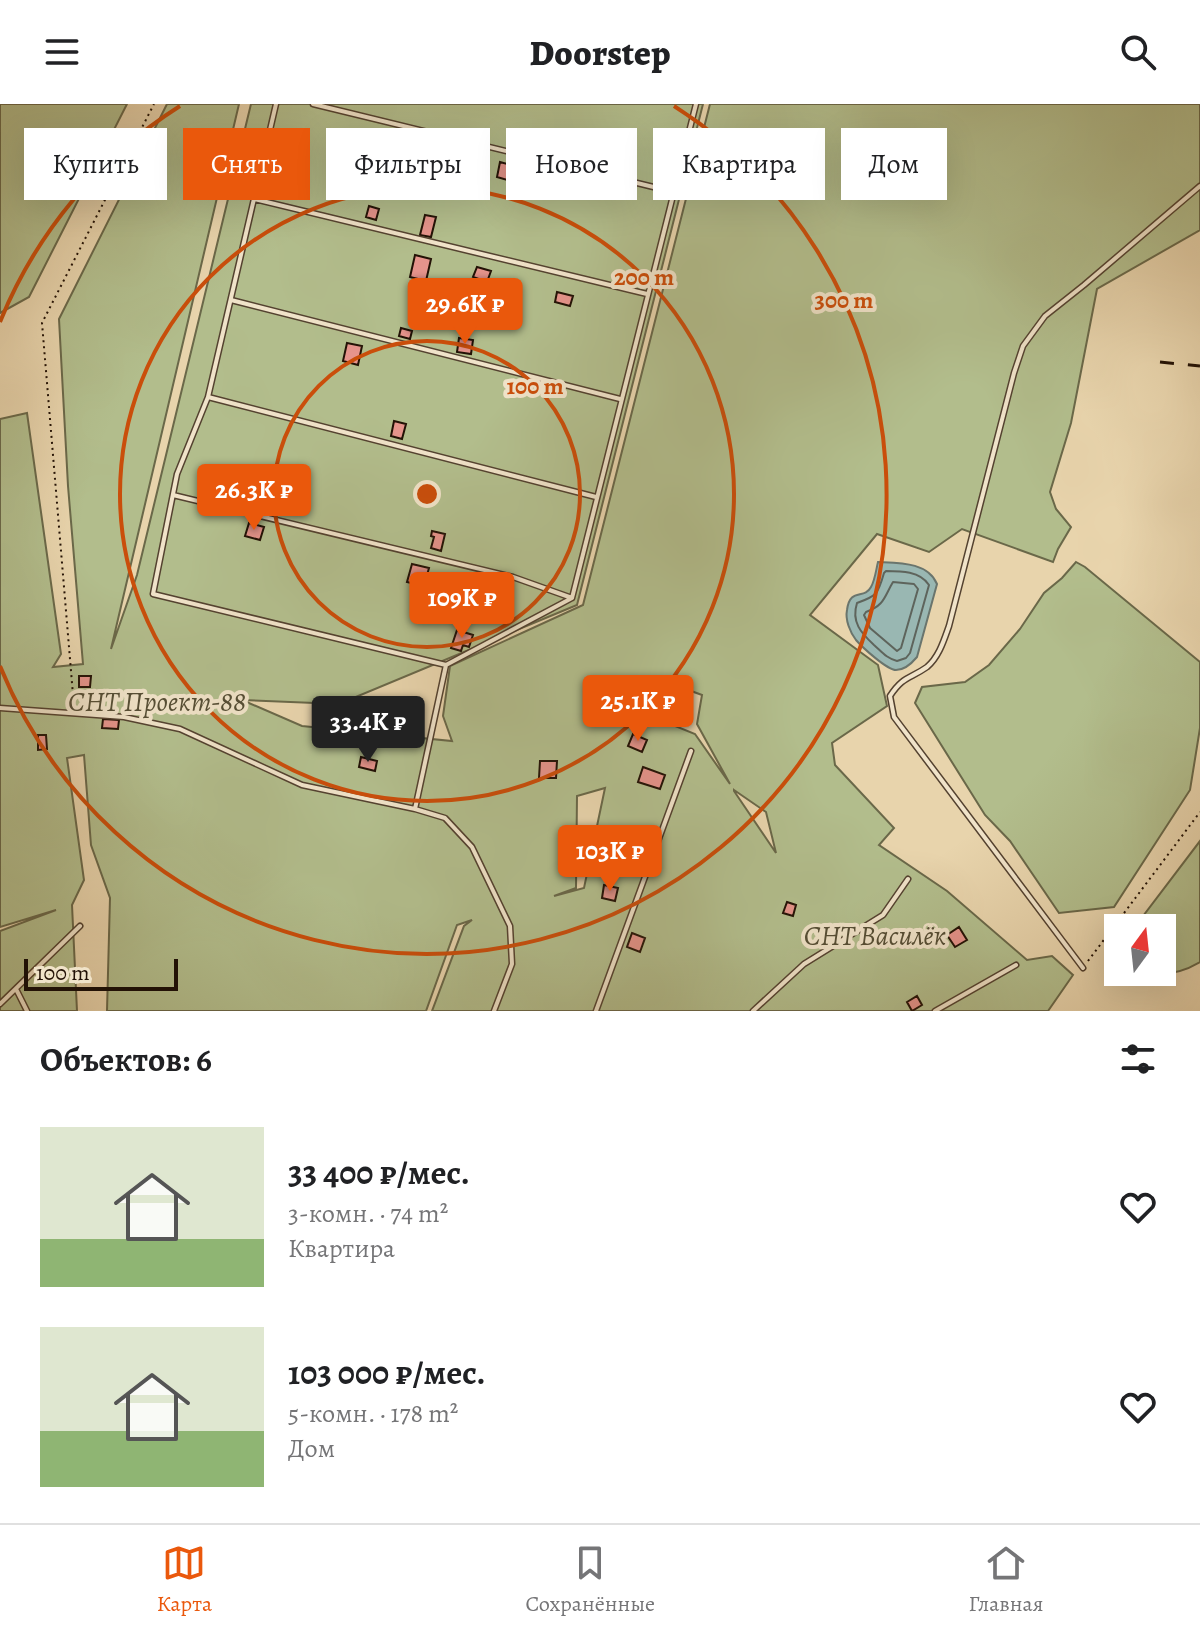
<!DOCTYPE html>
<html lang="ru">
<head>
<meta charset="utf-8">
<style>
	body { margin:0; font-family:Alegreya,serif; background:#f6f6f6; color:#202124; height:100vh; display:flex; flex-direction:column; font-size:30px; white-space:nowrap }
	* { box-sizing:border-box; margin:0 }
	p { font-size:26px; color:#757577 }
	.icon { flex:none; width:44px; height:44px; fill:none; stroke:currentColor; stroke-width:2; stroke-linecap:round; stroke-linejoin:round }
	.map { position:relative; height:907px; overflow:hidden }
	.drawer { display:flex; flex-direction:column; background:#fff; flex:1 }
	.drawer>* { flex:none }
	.top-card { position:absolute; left:24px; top:24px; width:1152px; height:72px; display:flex; gap:16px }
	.needle { width:52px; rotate:15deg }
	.buttons { position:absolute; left:1104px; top:810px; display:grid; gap:16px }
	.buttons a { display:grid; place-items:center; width:72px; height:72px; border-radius:0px; background:#fff; box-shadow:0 8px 32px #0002; font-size:40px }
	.scale { position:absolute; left:24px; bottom:20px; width:154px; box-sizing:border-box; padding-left:8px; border:4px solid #231206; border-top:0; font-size:22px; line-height:28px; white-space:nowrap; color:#231206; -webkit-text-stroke:6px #f0e3c9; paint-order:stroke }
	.price { position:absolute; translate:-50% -68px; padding:0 18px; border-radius:8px; background:#ea580c; color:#fff; font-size:26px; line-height:52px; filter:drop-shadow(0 2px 4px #0008) }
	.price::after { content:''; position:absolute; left:50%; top:48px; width:24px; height:18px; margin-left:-12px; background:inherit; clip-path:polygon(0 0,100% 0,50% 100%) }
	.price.selected { background:#222; color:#fff }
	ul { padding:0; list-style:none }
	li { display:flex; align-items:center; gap:24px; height:200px; padding:0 40px }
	li span { display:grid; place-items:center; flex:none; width:224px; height:160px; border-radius:0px; color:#555 }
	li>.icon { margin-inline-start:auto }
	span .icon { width:96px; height:96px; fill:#fffc; stroke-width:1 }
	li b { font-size:34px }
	h2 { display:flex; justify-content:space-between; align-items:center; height:96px; padding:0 40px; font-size:34px }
	.pill { padding:0 28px; border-radius:0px; background:#fff; box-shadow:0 8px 32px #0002; font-size:28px; line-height:72px }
	.pill.selected { background:#ea580c; color:#fff }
	header { display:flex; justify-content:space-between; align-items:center; height:104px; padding:0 40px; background:#fff; font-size:36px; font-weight:800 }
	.menu { display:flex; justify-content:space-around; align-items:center; height:112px; border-top:2px solid #e0e0e0; background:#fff; font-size:22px; color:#757577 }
	.menu a { display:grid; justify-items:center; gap:4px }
	.menu .selected { color:#ea580c }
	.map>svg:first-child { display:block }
	.green { fill:#b2bd8c; stroke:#6a6849; stroke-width:2; fill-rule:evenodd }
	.water { fill:#99b7b2; stroke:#6a756d; stroke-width:2 }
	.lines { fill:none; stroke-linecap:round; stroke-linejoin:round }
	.shore { stroke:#5e645c; stroke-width:2 }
	.building { fill:#e6948c; stroke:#231206; stroke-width:2 }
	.service-casing { stroke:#544230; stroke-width:7 }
	.path { stroke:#231206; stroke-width:2; stroke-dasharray:2 4; stroke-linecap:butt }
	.service { stroke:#f0e3c9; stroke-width:4 }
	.rail { stroke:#231206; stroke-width:3; stroke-dasharray:14 14; stroke-linecap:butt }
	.ring { fill:none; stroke:#ca4e0b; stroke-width:4 }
	.labels { text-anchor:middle; stroke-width:8; stroke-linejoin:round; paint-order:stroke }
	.park-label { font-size:28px; font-style:italic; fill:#554e35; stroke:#f0e3c9 }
	.centre { fill:#ca4e0b; stroke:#f0e3c9; stroke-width:4 }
	.ring-label { font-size:24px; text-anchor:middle; font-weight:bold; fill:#ca4e0b; stroke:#f0e3c9; stroke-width:8; stroke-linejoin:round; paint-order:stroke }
</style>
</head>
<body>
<header><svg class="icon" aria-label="menu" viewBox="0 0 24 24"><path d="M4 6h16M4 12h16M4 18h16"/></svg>Doorstep<svg class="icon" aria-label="search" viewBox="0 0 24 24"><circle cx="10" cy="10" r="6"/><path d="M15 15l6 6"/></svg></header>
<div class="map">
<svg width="1200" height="907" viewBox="0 0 1200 907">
	<rect width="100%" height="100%" fill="#e8d4ac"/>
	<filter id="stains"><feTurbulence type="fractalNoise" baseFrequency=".0025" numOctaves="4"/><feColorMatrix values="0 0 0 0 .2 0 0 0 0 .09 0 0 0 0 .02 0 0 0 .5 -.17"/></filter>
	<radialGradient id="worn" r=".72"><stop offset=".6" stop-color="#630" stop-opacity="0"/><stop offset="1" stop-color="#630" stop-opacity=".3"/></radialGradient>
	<path class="green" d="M 0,0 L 127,0 L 29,193 L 0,209 Z
		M 167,0 L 239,0 L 111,545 L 137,471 L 251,0 L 703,0 L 577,501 L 339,600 L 242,596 L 302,622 L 452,637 L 443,612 L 450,562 L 583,501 L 710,0 L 1200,0 L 1200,126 L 1097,185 L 1071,319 L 1050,388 L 1056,405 L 1071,423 L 1058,445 L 1053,458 L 962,425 L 929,448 L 877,430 L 810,511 L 878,561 L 887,602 L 832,639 L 835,661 L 894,724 L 879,741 L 947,787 L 1027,856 L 1052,852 L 1073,871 L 1048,907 L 432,907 L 464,822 L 472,816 L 457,821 L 426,907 L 107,907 L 110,794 L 91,741 L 84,651 L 67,654 L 84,776 L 72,801 L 77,907 L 0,907 L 0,827 L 56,806 L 0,823 L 0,315 L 27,309 L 61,550 L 53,563 L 83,560 L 68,382 L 59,215 ZM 661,576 L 702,591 L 697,620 L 730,680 L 695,630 L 636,606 L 625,609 L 641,589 ZM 605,684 L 584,784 L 554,792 L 576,784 L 577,692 ZM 734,686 L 766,708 L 776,749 L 734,687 Z
		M 1076,458 L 1085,463 L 1200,558 L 1200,624 L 1190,686 L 1114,803 L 1059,809 L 1010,737 L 985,711 L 915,599 L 922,583 L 965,578 L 989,561 L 1020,525 L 1044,489 L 1062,474 Z
		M 1200,737 L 1200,858 C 1180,870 1161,873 1139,868 L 1162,868 L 1162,824 L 1134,824 Z"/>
	<path class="water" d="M 878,458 C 899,459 928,458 937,480 L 917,553 C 912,559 905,566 896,566 C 887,566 862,543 856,536 C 850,528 845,516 847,506 C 850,483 864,496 871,483 C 875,476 876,466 878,458 Z"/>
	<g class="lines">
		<path class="shore" d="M 886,467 C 901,467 920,467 929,481 L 910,549 L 906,554 L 897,557 C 886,554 882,548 874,541 C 861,529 851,518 857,499 C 877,492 878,490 884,469 Z
			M 893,478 L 914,480 L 918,485 L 901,544 L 897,547 L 870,524 L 864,511 L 866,508 C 885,501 884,493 893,478 Z"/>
	</g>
	<path class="building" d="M 348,27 L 362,32 L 358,45 L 344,40 Z
		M 533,28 L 544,30 L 541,48 L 530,46 Z
		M 500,58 L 515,62 L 511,77 L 497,73 Z
		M 657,64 L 671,66 L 668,82 L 654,79 Z
		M 369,102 L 379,105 L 376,116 L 366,113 Z
		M 425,111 L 436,113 L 431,133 L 420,131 Z
		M 415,151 L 431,155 L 426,177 L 410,173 Z
		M 477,163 L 491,167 L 487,178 L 473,173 Z
		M 557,188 L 573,192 L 570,202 L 555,198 Z
		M 401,224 L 412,227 L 410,235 L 399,232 Z
		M 459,234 L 473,236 L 471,250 L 457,248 Z
		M 347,239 L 362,242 L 358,261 L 343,257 Z
		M 394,317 L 406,320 L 402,335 L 391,332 Z
		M 249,419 L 264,423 L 260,436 L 245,432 Z
		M 432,427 L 445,430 L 441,447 L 431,444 L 434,433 L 431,432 Z
		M 412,460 L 429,464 L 424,482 L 407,478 Z
		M 457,526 L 473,531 L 469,543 L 463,541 L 461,547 L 451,544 Z
		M 79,572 L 91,572 L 90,583 L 79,583 Z
		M 103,615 L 119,616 L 118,625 L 102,624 Z
		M 633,630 L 647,636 L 642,648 L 628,642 Z
		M 38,631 L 46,631 L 47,645 L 38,646 Z
		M 361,653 L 377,657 L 375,667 L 359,663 Z
		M 540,657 L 557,657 L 556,674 L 539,674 Z
		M 643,663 L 665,671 L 660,685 L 638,678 Z
		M 636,728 L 649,731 L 646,742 L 633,738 Z
		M 604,781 L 618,784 L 615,797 L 602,794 Z
		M 787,798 L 796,801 L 793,812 L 783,809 Z
		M 959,823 L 967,836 L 955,843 L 947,831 Z
		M 632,829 L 645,834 L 640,848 L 627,843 Z
		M 917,892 L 922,901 L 912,907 L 907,898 Z"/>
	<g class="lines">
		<defs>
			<path id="service" d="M 276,0 L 208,293 L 177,370 L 153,490 L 446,561 L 572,494 L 696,0
				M 313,0 L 674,88
				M 254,95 L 647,190
				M 231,196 L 620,295
				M 208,293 L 596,393
				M 173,391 L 513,473 L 572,494
				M 0,604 L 124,613 L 180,625 L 302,681 L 415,705 L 445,714 L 472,743 L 510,822 L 512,860 L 494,907
				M 415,705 L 446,561
				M 1083,864 L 894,613 L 890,592 C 903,572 910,575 927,563 C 939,553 944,536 949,522 L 1014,269 L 1023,242 L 1045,212 L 1084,181 L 1200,82
				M 16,885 L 27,907
				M 0,900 L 80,822
				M 596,907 L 691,647
				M 753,907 L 804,860 L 883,811 L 908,775
				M 935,907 L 1016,861"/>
		</defs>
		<use href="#service" class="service-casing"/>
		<path class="path" d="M 74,603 L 42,219 L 154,0
			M 1088,857 L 1200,708"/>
		<use href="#service" class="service"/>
		<path class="rail" d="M 1160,258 L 1200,262"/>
	</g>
	<g class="ring">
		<circle cx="427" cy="390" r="153"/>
		<circle cx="427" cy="390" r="307"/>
		<path d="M0 218A460 460 0 0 1 180 2M674 2A460 460 0 1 1 0 562"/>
	</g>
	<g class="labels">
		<g class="park-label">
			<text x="157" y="607">СНТ Проект-88</text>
			<text x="875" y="841">СНТ Василёк</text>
		</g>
	</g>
	<circle cx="427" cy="390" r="12" class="centre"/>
	<g class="ring-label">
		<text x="644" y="181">200 m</text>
		<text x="844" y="204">300 m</text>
		<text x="535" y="290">100 m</text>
	</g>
	<rect width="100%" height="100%" filter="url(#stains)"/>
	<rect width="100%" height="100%" fill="url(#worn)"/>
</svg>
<div class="buttons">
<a><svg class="needle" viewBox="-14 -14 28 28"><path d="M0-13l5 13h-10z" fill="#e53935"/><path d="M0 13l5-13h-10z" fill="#757577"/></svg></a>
</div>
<div class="scale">100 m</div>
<b class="price" style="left:465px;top:242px">29.6K ₽</b>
<b class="price" style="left:254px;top:428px">26.3K ₽</b>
<b class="price" style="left:462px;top:536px">109K ₽</b>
<b class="price" style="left:638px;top:639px">25.1K ₽</b>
<b class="price selected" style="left:368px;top:660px">33.4K ₽</b>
<b class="price" style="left:610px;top:789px">103K ₽</b>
<div class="top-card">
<a class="pill">Купить</a>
<a class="pill selected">Снять</a>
<a class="pill">Фильтры</a>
<a class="pill">Новое</a>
<a class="pill">Квартира</a>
<a class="pill">Дом</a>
</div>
</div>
<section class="drawer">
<h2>Объектов: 6<svg class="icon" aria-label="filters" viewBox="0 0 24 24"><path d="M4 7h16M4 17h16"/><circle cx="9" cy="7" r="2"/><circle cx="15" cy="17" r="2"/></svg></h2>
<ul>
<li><span style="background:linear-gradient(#dfe7d0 70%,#8fb573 0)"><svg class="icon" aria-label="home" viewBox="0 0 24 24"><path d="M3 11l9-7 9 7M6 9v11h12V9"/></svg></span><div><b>33 400 ₽/мес.</b><p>3-комн. · 74 m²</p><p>Квартира</p></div><svg class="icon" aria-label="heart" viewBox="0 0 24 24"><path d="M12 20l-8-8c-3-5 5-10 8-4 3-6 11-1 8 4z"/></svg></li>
<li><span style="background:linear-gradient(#dfe7d0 65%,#8fb573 0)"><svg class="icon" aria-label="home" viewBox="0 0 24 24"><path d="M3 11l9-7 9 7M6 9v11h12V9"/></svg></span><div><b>103 000 ₽/мес.</b><p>5-комн. · 178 m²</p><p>Дом</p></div><svg class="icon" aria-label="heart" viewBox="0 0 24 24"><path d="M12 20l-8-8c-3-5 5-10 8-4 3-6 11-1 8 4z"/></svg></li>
</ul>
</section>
<nav class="menu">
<a class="selected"><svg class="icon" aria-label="map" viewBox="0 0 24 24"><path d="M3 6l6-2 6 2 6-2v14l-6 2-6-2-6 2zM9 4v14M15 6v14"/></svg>Карта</a>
<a><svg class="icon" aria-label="saved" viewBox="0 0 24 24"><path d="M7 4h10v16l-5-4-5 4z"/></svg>Сохранённые</a>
<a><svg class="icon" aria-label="home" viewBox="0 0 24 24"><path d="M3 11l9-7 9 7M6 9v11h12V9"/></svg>Главная</a>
</nav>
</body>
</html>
